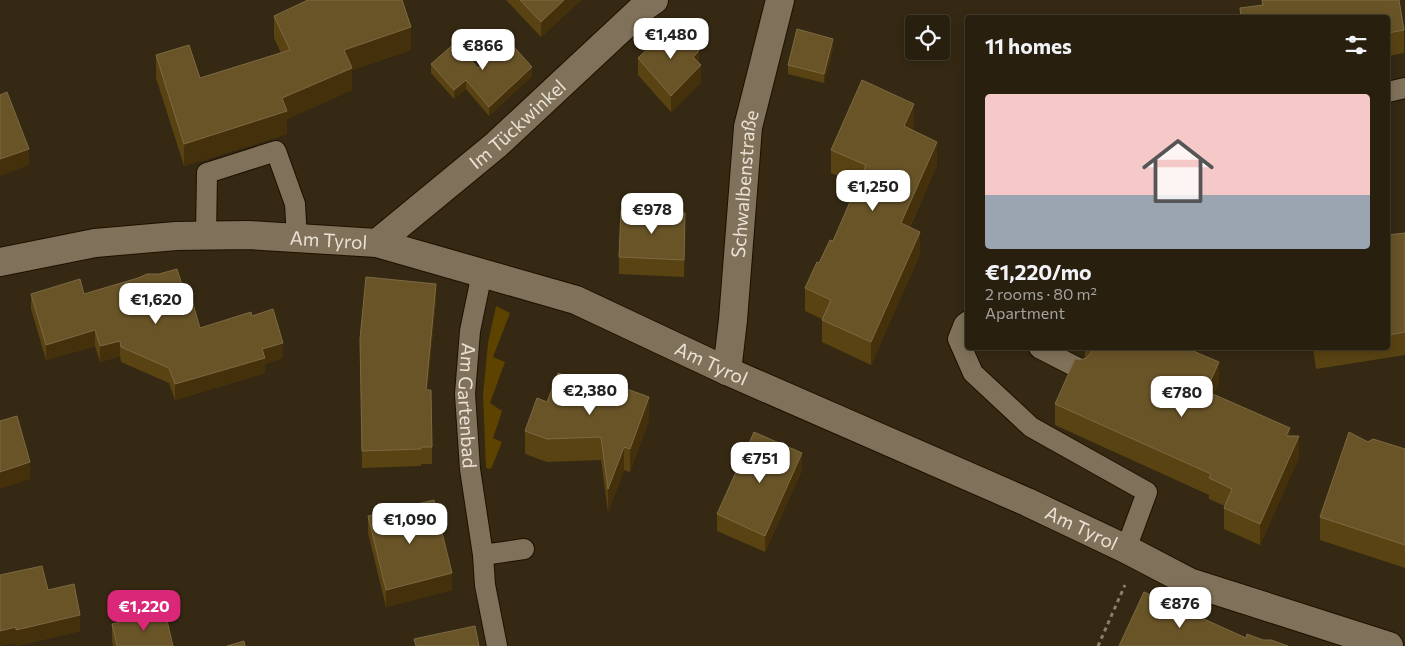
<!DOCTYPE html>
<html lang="en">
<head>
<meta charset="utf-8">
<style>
	body { margin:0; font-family:Commissioner,sans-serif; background:#342c1c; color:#f1f3f6; height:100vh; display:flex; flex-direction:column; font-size:19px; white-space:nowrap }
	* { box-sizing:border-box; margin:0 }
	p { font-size:16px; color:#a5a29e }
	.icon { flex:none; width:28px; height:28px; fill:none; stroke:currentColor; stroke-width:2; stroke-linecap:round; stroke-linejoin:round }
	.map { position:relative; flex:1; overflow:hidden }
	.panel { position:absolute; left:965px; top:15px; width:425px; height:335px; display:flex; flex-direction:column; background:#281f0e; border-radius:5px; box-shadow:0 2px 12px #0003,0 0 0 1px #443d2e }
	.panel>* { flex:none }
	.tools { position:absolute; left:905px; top:15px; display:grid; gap:10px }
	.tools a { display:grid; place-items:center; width:45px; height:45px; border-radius:5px; background:#281f0e; box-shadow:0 2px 12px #0003,0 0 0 1px #443d2e; font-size:25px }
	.price { position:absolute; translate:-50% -42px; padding:0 11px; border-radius:10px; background:#fff; color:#222; font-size:16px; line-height:32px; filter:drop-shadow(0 1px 2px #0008) }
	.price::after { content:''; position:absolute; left:50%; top:30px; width:15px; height:11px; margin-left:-8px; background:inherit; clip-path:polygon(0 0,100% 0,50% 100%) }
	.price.on { background:#db2777; color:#fff }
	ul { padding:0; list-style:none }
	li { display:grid; align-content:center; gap:10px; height:265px; padding:0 20px }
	li span { display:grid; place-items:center; height:155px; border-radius:5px; color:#555 }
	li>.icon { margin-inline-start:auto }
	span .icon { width:90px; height:90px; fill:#fffc; stroke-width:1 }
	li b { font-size:21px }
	h2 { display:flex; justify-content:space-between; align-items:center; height:60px; padding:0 20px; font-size:21px }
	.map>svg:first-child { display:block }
	.green { fill:#5e4200 }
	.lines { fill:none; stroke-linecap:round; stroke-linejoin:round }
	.lane-casing { stroke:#1c1100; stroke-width:22 }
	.street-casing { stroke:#1c1100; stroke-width:30 }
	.path { stroke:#8a7f6d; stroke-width:3; stroke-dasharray:4 4; stroke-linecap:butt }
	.lane { stroke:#80725a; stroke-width:20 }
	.street { stroke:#80725a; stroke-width:28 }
	.wall { fill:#594313 }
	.shaded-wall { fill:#44310b }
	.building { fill:#695428; stroke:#7d6a43 }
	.labels { text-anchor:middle; stroke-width:4; stroke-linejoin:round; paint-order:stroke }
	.street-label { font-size:19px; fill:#eae2d4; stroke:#181209 }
</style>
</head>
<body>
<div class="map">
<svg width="1405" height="646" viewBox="0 0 1405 646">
	<rect width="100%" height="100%" fill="#352913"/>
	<path class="green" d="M 496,306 L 510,313 L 493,357 L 505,362 L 490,403 L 502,411 L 493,438 L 502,442 L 491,469 L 486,468 L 483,395 L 488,343 Z"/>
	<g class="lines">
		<defs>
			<g id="lane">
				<path d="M 1388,92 L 1405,88"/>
				<path d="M 206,236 L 207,173 L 276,151 L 295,204 L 297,238"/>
				<path id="s1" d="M 482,273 L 470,331 L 465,394 L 470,469 L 483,555 L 524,549"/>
				<path d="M 968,321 L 964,324 L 958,339 L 973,373 L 1031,427 L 1147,492 L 1126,549"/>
				<path d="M 1039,348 L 1080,369"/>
				<path d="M 483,555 L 485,585 L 497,646"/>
			</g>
			<g id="street">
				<path id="s2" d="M 377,243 L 496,145 L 644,7 L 654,0"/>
				<path id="s3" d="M 0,262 L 95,243 L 176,236 L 248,235 L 377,243 L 576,300 L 727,371 L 1027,502 L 1126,549 L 1189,582 L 1389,646"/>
				<path id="s4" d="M 727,371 L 733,320 L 748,127 L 780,0"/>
			</g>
		</defs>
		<use href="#lane" class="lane-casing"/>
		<use href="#street" class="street-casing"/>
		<path class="path" d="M 1098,646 L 1125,585"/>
		<use href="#lane" class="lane"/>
		<use href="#street" class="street"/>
	</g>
	<path class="wall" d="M 506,0 L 581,0 L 541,37 Z
		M 1262,0 L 1399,0 L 1404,30 L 1404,53 L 1388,56 L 1388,18 L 1240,18 L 1240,8 L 1262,5 Z
		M 274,16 L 411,50 L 352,70 L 352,90 L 287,119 L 287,134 L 184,166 L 156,78 L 156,55 L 200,78 L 281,53 L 274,38 Z
		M 833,48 L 824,83 L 788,74 L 788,65 Z
		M 638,58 L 699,63 L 701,82 L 671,112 L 638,75 Z
		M 431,64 L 478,68 L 532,76 L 489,116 L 466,89 L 454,99 L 431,73 Z
		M 914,126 L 912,130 L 937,165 L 910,227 L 920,254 L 871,365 L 822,342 L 822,319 L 805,311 L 805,288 L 833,241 L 858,184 L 831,173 L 831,150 Z
		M 685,230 L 684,277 L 619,274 L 619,257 Z
		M 1405,233 L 1405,355 L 1316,369 L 1313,348 L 1388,348 L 1388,235 Z
		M 31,294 L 84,294 L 200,328 L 252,316 L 283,358 L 265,364 L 265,373 L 175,400 L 169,383 L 121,362 L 120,356 L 100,362 L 95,346 L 46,360 L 31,309 Z
		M 436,301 L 427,390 L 432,447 L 432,464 L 421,464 L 421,466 L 362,468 L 360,339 Z
		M 1085,348 L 1186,348 L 1219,383 L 1213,395 L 1290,436 L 1299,457 L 1260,545 L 1224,529 L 1224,508 L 1225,506 L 1209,499 L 1209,495 L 1055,425 L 1055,404 L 1080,360 L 1085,358 Z
		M 547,402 L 649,420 L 630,472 L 624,470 L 608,512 L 601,460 L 547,462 L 525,454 L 525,431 Z
		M 1368,442 L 1405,449 L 1405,568 L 1320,540 L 1320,517 Z
		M 802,470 L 765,552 L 717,531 L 717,514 Z
		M 368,516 L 452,590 L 386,607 L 368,533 Z
		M 48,590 L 80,631 L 16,646 L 16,643 L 0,646 Z
		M 112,624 L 173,646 L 113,646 L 112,641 Z"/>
	<path class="shaded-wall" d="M 564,0 L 581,0 L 541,37 L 541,22 Z
		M 411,27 L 411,50 L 352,70 L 352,90 L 287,119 L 287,134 L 184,166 L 184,144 L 282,98 L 344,50 Z
		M 833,39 L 833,48 L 824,83 L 824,74 Z
		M 699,51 L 699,68 L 701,65 L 701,82 L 671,112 L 671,96 L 693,57 Z
		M 532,67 L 532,76 L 489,116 L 489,107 Z
		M 466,80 L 466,89 L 454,99 L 454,90 Z
		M 914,104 L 914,126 L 904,148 L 904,126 Z
		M 937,142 L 937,165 L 901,246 L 901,223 Z
		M 29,149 L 29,165 L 0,176 L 0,159 Z
		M 685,213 L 685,230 L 684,277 L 684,260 Z
		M 920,232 L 920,254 L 871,365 L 871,342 Z
		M 436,284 L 436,301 L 426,407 L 426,390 Z
		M 95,330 L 95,346 L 46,360 L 46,345 Z
		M 120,341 L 120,356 L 100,362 L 100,346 Z
		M 283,343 L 283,358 L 265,364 L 265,373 L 175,400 L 175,384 L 262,349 Z
		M 1219,362 L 1219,383 L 1206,412 L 1206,391 Z
		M 649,397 L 649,420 L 630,472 L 630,449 Z
		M 1290,428 L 1290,450 L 1286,436 Z
		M 1299,436 L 1299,457 L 1260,545 L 1260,524 Z
		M 624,447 L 624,470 L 608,512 L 608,489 Z
		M 802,453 L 802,470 L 765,552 L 765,536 Z
		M 30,462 L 30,479 L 0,489 L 0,472 Z
		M 452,573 L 452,590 L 386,607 L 386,590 Z
		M 80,615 L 80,631 L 16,646 L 16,630 Z
		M 16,627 L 16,643 L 0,646 L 0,631 Z"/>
	<path class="building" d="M 308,0 L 402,0 L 411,27 L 344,50 L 352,68 L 282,98 L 287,111 L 184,144 L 156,55 L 189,45 L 200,78 L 290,50 L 274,16 Z
		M 520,0 L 564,0 L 541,22 Z
		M 1262,0 L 1399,0 L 1404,30 L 1388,33 L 1388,18 L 1241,18 L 1240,8 L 1263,5 Z
		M 673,24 L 699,51 L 693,57 L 701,65 L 671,96 L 638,58 Z
		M 797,29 L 833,39 L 824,74 L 788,65 Z
		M 508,40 L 532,67 L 489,107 L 466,80 L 454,90 L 431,64 L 456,42 L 478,68 Z
		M 862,80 L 914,104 L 904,126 L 937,142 L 901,223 L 920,232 L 871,342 L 822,320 L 831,300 L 805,288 L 817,262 L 819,263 L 830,240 L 833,241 L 866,165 L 831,150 Z
		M 7,92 L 29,149 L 0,159 L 0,95 Z
		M 621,210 L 685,213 L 684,260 L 619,257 Z
		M 1405,233 L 1405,332 L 1388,335 L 1388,235 Z
		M 177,269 L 184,291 L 189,290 L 200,328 L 251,312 L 252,316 L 273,309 L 283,343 L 262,349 L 265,358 L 175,384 L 169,368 L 121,347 L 120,341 L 100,346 L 95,330 L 46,345 L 31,294 L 80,279 L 84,294 L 138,278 L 147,274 L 159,274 Z
		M 366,277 L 436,284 L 426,390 L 431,390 L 432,447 L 421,447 L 421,449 L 362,451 L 360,339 Z
		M 1092,348 L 1186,348 L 1219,362 L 1206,391 L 1290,428 L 1286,436 L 1299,436 L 1260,524 L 1224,508 L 1232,489 L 1209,478 L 1211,474 L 1055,404 L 1075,359 L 1080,360 L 1086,358 L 1091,353 Z
		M 558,373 L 588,384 L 591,376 L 649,397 L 630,449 L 624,447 L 608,489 L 601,437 L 547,439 L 525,431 L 537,398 L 547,402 Z
		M 17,416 L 30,462 L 0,472 L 0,421 Z
		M 754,432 L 802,453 L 765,536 L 717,514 Z
		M 1349,432 L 1368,442 L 1373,439 L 1405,449 L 1405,545 L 1320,517 Z
		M 434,500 L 452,573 L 386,590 L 368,516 Z
		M 42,566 L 48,590 L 74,584 L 80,615 L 16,630 L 16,627 L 0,631 L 0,575 Z
		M 1144,592 L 1246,638 L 1247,634 L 1263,640 L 1271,640 L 1288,646 L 1119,646 Z
		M 165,612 L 173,646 L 117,646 L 112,624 Z
		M 475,626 L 479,646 L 416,646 L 414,639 Z
		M 244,641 L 245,646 L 227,646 Z"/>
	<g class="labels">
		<g class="street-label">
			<text dy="7" stroke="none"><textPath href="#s2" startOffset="184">Im Tückwinkel</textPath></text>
			<text dy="7" stroke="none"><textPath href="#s4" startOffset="188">Schwalbenstraße</textPath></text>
			<text dy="7" stroke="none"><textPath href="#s3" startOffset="331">Am Tyrol</textPath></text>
			<text dy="7" stroke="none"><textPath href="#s3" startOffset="736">Am Tyrol</textPath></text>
			<text dy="7" stroke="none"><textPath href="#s1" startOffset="134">Am Gartenbad</textPath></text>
			<text dy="7" stroke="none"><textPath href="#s3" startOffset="1141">Am Tyrol</textPath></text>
		</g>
	</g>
</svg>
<div class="tools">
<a><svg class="icon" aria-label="locate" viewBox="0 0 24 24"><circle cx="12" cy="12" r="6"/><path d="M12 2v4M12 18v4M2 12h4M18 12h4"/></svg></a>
</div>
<b class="price" style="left:671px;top:60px">€1,480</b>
<b class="price" style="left:483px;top:71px">€866</b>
<b class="price" style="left:873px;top:212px">€1,250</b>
<b class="price" style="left:652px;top:235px">€978</b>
<b class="price" style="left:156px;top:325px">€1,620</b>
<b class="price" style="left:590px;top:416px">€2,380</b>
<b class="price" style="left:1182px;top:418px">€780</b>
<b class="price" style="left:760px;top:484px">€751</b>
<b class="price" style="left:410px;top:545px">€1,090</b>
<b class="price" style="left:1180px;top:629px">€876</b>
<b class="price on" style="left:144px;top:632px">€1,220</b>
<section class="panel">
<h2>11 homes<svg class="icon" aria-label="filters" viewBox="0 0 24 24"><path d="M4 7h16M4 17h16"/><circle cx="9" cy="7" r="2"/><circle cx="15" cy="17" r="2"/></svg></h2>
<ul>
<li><span style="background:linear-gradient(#f6c9c9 65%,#9aa5b1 0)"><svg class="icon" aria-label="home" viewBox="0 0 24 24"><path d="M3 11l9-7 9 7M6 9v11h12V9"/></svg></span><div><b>€1,220/mo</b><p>2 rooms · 80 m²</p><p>Apartment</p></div></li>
</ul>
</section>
</div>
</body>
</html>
